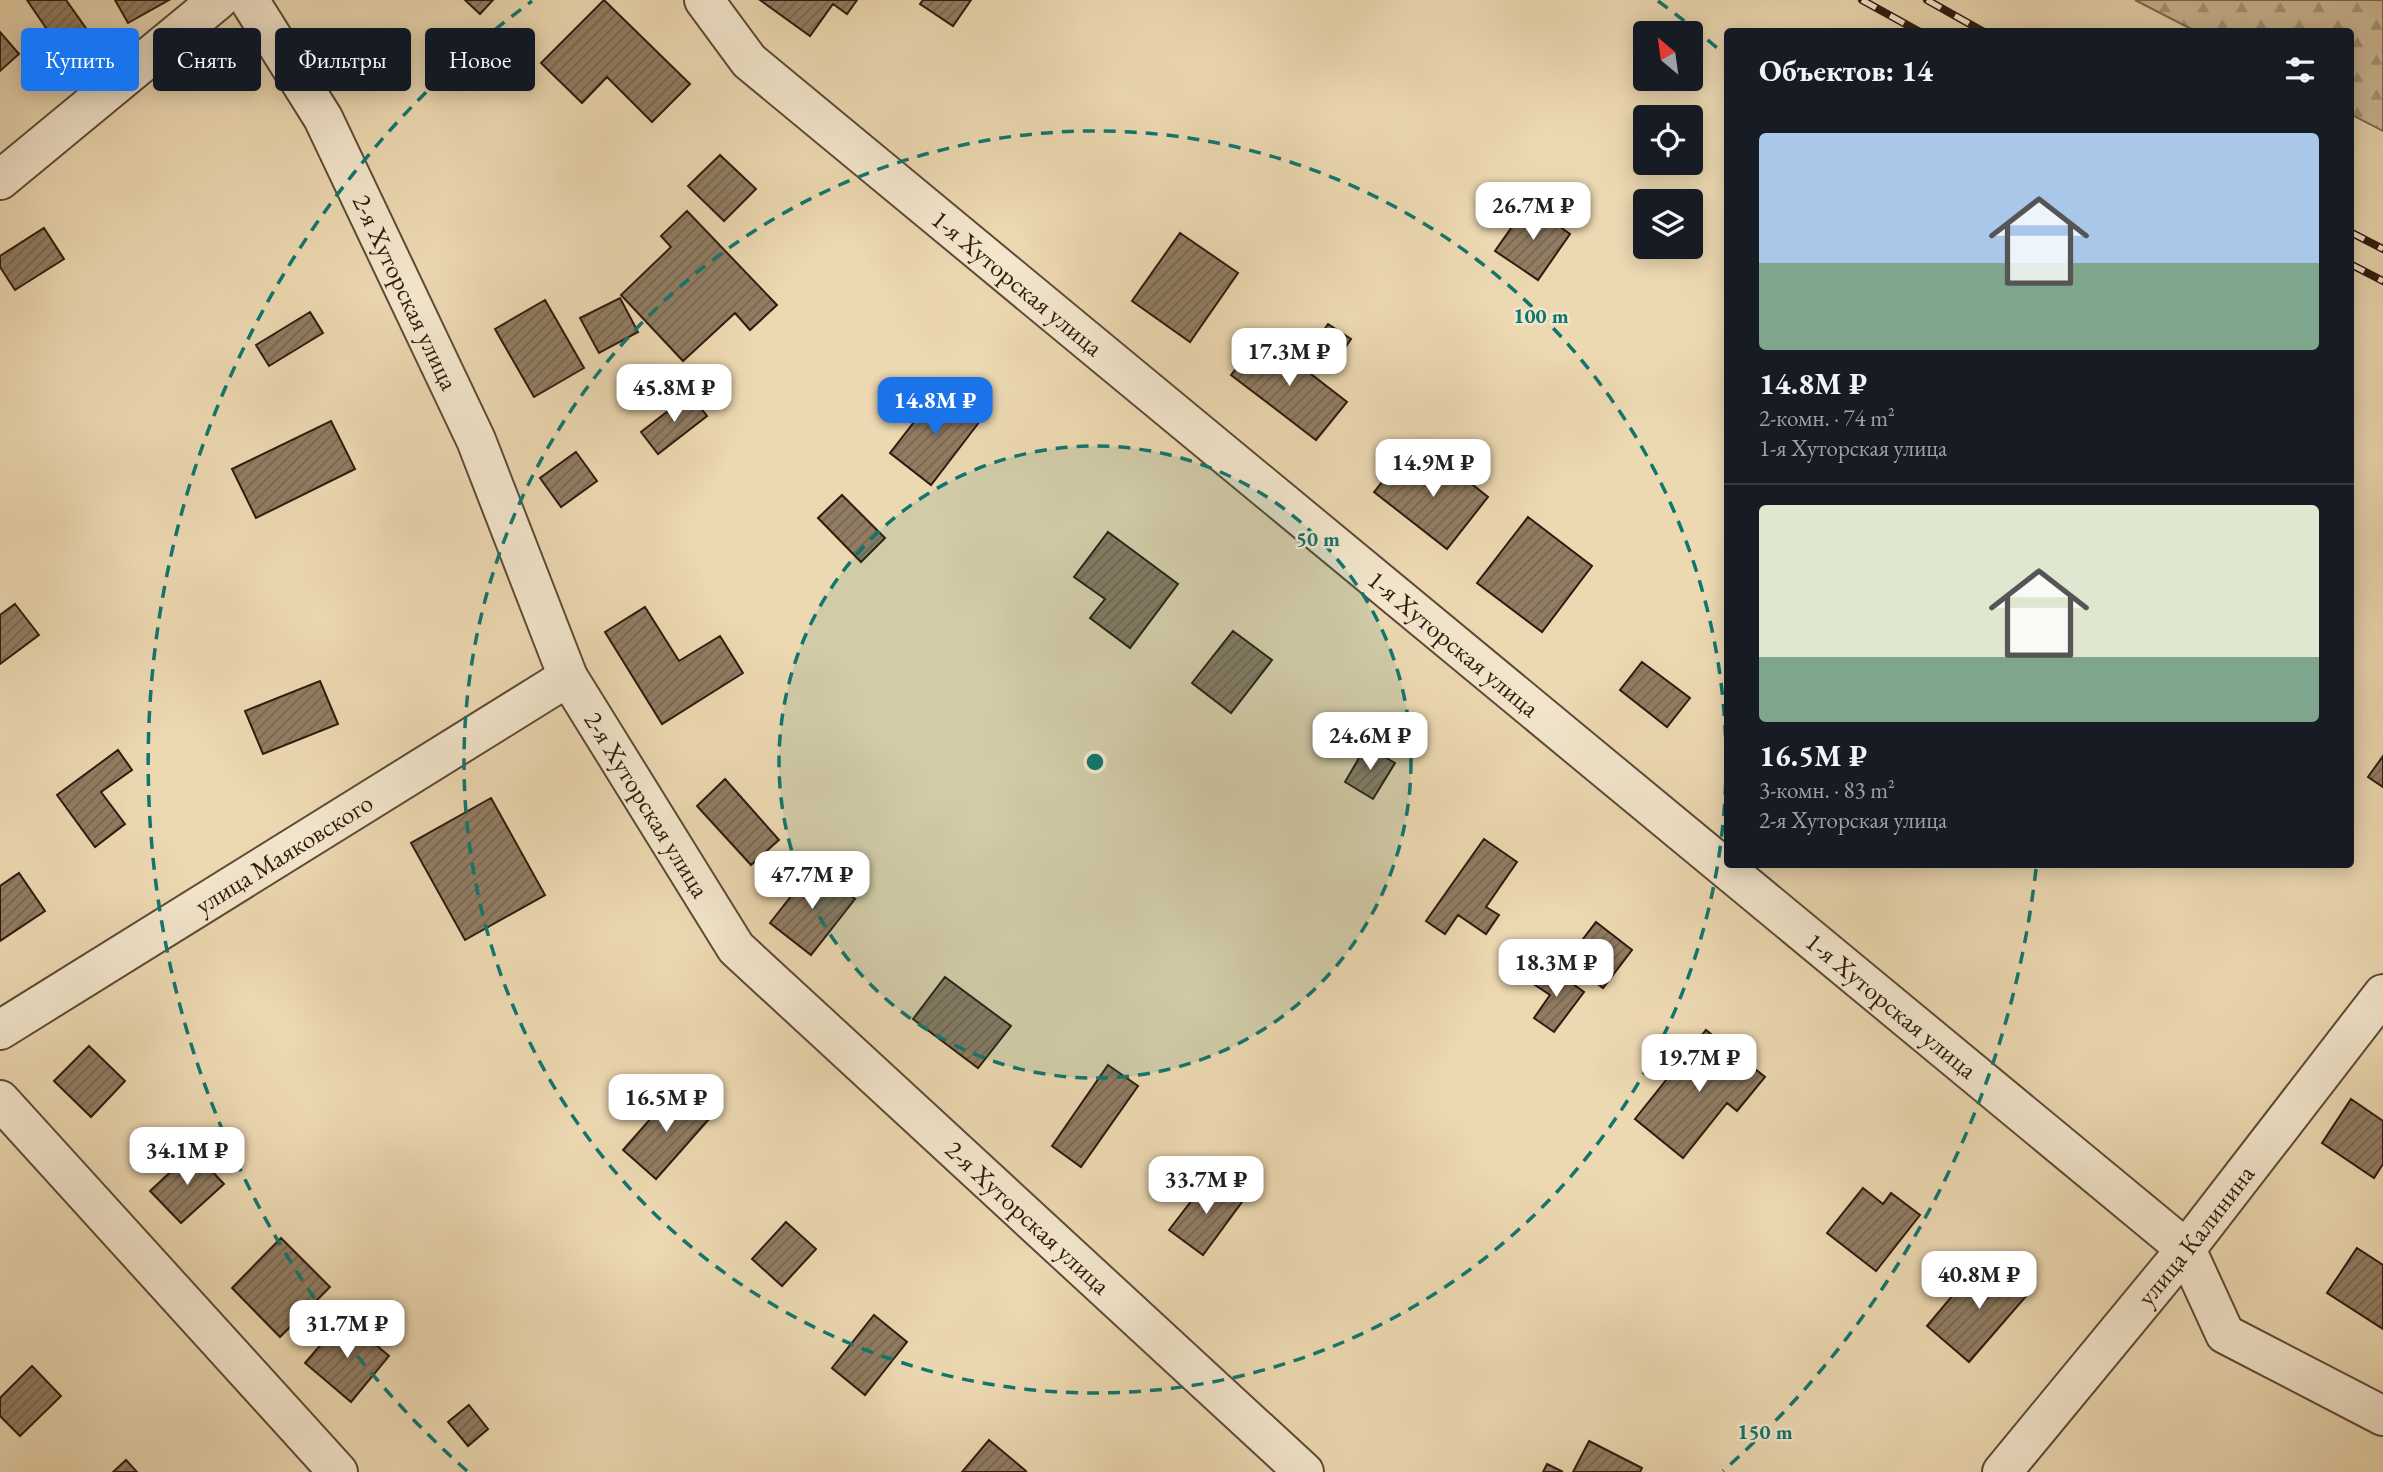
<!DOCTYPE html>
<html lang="ru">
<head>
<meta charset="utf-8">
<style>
	body { margin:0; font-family:"EB Garamond",serif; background:#242831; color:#f1f3f6; height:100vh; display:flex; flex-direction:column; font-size:26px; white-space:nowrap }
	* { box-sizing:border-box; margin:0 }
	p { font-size:23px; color:#9ea1a6 }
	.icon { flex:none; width:38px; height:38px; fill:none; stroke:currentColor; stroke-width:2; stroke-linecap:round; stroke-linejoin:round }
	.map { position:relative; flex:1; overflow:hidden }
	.drawer { position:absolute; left:1724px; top:28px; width:630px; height:840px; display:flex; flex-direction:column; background:#171b24; border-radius:7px; box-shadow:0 4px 18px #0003 }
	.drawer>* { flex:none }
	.banner { position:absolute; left:21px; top:28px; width:665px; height:63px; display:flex; gap:14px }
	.needle { width:46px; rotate:331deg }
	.buttons { position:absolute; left:1633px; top:21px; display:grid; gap:14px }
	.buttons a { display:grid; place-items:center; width:70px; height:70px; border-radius:7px; background:#171b24; box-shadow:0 4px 18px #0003; font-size:35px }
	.price { position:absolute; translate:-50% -60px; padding:0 16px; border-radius:14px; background:#fff; color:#222; font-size:23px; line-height:46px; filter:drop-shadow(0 2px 4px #0008) }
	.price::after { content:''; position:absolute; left:50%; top:42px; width:21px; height:16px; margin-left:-10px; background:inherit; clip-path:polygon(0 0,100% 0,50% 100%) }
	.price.selected { background:#1a73e8; color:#fff }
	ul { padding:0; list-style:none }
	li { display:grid; align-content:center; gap:14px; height:371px; padding:0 35px }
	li+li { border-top:2px solid #363941 }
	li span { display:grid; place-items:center; height:217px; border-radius:7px; color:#555 }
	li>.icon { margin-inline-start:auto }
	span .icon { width:126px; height:126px; fill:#fffc; stroke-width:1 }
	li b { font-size:30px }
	h2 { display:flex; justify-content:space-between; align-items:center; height:84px; padding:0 35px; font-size:30px }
	.tag { padding:0 24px; border-radius:7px; background:#171b24; box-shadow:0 4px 18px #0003; font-size:24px; line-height:63px }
	.tag.selected { background:#1a73e8; color:#fff }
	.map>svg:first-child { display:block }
	.forest { fill:url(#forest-firs); stroke:#7e6a52; stroke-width:2 }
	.building { fill:url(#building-hatch); stroke:#2f1b0e; stroke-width:2 }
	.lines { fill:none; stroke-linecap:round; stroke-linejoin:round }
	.street-casing { stroke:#5e4a37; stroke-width:42 }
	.street { stroke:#f3e6cc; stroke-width:38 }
	.rail-casing { stroke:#2f1b0e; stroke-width:8 }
	.rail { stroke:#f3e6cc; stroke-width:5; stroke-dasharray:16; stroke-linecap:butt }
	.ring { fill:none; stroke:#0f766e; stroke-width:3.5; stroke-dasharray:12 9 }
	.labels { text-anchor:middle; stroke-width:5; stroke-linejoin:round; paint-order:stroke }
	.street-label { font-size:26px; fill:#2f1b0e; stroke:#f3e6cc }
	.centre { fill:#0f766e; stroke:#f3e6cc; stroke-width:3.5 }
	.ring-label { font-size:21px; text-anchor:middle; font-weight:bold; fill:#0f766e; stroke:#f3e6cc; stroke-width:5; stroke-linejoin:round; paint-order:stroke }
</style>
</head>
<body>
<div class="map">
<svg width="2383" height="1472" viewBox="0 0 2383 1472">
	<defs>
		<pattern id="forest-firs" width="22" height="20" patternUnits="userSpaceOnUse" patternTransform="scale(1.75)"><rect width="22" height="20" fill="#ccb895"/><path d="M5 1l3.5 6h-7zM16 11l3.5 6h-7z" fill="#a69578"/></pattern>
		<pattern id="building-hatch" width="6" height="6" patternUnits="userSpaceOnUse" patternTransform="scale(1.75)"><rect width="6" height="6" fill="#917d63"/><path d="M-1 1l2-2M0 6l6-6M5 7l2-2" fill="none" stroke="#776650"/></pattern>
	</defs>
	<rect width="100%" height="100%" fill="#ecd8b1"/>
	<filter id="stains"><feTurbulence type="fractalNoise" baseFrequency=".00286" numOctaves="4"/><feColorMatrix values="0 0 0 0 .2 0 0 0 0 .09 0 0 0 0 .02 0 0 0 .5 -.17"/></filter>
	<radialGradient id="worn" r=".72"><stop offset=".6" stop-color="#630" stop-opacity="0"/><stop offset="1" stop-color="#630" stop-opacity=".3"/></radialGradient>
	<path class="forest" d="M 2135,0 L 2383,0 L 2383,131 L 2350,114 L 2350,32 L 2195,31 Z"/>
	<path class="building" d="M 27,0 L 66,0 L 88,31 L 61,50 Z
		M 115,0 L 169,0 L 128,23 Z
		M 465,0 L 493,0 L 480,14 Z
		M 604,0 L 690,84 L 652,122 L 607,77 L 582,103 L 541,63 Z
		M 760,0 L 857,0 L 847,14 L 833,4 L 810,36 Z
		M 923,0 L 971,0 L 953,26 L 920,4 Z
		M 0,32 L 19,54 L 0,71 Z
		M 720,155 L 756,189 L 724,221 L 688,186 Z
		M 1528,204 L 1570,234 L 1538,280 L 1495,251 Z
		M 687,211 L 777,305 L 750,330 L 735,313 L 683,361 L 621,295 L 671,247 L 661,236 Z
		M 44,228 L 64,259 L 15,290 L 0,267 L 0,256 Z
		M 1180,233 L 1238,273 L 1190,342 L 1132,301 Z
		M 620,298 L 638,332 L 599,353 L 580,318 Z
		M 545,300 L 584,368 L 534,397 L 495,329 Z
		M 310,312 L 323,333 L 269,366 L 256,345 Z
		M 1328,324 L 1351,339 L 1331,369 L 1308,353 Z
		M 1262,336 L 1347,402 L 1316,440 L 1231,375 Z
		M 939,390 L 980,421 L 931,485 L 890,453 Z
		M 690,394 L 707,416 L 658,454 L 641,432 Z
		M 331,421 L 355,469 L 256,518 L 232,469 Z
		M 576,452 L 597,481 L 561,507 L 540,478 Z
		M 1438,457 L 1488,497 L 1447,549 L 1374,492 L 1400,460 L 1422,477 Z
		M 842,495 L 885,538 L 861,562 L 818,518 Z
		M 1528,517 L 1592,566 L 1542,632 L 1477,583 Z
		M 1108,532 L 1178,584 L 1130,648 L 1090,618 L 1105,599 L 1074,577 Z
		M 15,604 L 39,635 L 0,664 L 0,615 Z
		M 645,607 L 679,661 L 720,636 L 743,673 L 662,724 L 605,632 Z
		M 1233,631 L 1272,660 L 1231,713 L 1192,683 Z
		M 1642,662 L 1690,698 L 1667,727 L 1620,690 Z
		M 320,681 L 338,724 L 263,754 L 245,711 Z
		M 1366,746 L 1395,763 L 1373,799 L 1345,782 Z
		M 118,750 L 132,770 L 101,792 L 125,824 L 95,847 L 57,795 Z
		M 2383,756 L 2383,787 L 2368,777 Z
		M 725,779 L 779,840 L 751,865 L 697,806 Z
		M 491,798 L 545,895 L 465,940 L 411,843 Z
		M 1484,839 L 1517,862 L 1486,907 L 1499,915 L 1486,934 L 1458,915 L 1445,934 L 1426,921 Z
		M 814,867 L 855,899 L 811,955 L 770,923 Z
		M 19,873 L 45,911 L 0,941 L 0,886 Z
		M 1596,922 L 1632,950 L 1603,988 L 1567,960 Z
		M 1548,966 L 1584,992 L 1554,1032 L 1534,1018 L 1550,995 L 1535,985 Z
		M 945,977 L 1011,1026 L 978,1068 L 913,1019 Z
		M 1706,1030 L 1765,1077 L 1737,1111 L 1727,1103 L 1683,1158 L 1635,1119 Z
		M 89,1046 L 125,1081 L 91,1117 L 54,1081 Z
		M 1108,1065 L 1138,1086 L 1081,1167 L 1052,1146 Z
		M 676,1090 L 709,1119 L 656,1179 L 623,1150 Z
		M 2351,1099 L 2383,1121 L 2383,1164 L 2374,1178 L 2322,1143 Z
		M 193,1151 L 224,1184 L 181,1223 L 150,1191 Z
		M 1209,1178 L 1242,1202 L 1203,1255 L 1169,1230 Z
		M 1863,1188 L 1883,1204 L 1891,1193 L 1920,1215 L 1876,1271 L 1827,1233 Z
		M 786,1222 L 816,1249 L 782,1286 L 752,1259 Z
		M 281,1238 L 330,1287 L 280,1337 L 232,1288 Z
		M 2357,1248 L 2383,1265 L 2383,1329 L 2327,1293 Z
		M 2011,1268 L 2034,1287 L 1969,1362 L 1927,1326 L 1975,1269 L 1995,1286 Z
		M 874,1315 L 907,1342 L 865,1395 L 832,1368 Z
		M 344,1318 L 389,1356 L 351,1402 L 305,1363 Z
		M 32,1366 L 61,1396 L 20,1436 L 0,1416 L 0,1398 Z
		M 469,1405 L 488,1429 L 468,1446 L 448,1422 Z
		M 989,1440 L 1026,1471 L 1024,1472 L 962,1472 Z
		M 1589,1441 L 1642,1468 L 1640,1472 L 1573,1472 Z
		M 126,1460 L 137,1472 L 113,1472 Z
		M 1547,1464 L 1563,1472 L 1543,1472 Z"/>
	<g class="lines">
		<defs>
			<g id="street">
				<path id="s1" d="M 249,0 L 323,118 L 476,440 L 568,677 L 736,948 L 1304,1472"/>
				<path id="s2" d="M 704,0 L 749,61 L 2186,1249 L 2225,1334 L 2383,1416"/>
				<path d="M 0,180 L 218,0"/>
				<path id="s3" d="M 0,1030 L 568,677"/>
				<path d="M 0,1100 L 338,1472"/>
				<path id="s4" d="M 2002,1472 L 2186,1249 L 2383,994"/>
			</g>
		</defs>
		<use href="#street" class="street-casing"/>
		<use href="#street" class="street"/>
		<defs>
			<path id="rail" d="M 1862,0 L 1920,32
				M 1927,0 L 1984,32
				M 2350,232 L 2383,249
				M 2350,264 L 2383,281"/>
		</defs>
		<use href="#rail" class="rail-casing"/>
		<use href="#rail" class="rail"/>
	</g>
	<circle cx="1095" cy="762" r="316" fill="#0f766e" fill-opacity=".12"/>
	<g class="ring">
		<circle cx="1095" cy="762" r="316"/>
		<circle cx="1095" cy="762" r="631"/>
		<path d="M2036 869A947 947 0 0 1 1723 1471M467 1471A947 947 0 0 1 532 1M1658 1A947 947 0 0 1 1723 53"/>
	</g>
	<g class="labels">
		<g class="street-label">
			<text dy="9" stroke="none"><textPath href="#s2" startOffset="424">1-я Хуторская улица</textPath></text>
			<text dy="9" stroke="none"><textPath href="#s1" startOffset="332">2-я Хуторская улица</textPath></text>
			<text dy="9" stroke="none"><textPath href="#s2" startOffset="990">1-я Хуторская улица</textPath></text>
			<text dy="9" stroke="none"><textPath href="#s1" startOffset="900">2-я Хуторская улица</textPath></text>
			<text dy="9" stroke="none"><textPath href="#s3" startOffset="334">улица Маяковского</textPath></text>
			<text dy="9" stroke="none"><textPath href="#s2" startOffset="1558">1-я Хуторская улица</textPath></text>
			<text dy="9" stroke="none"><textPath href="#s1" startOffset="1466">2-я Хуторская улица</textPath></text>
			<text dy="9" stroke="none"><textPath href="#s4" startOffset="306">улица Калинина</textPath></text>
		</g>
	</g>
	<circle cx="1095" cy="762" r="10" class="centre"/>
	<g class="ring-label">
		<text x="1541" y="323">100 m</text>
		<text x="1318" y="546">50 m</text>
		<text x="1765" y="1439">150 m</text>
	</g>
	<rect width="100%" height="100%" filter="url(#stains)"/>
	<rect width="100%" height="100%" fill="url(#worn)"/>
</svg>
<div class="buttons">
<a><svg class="needle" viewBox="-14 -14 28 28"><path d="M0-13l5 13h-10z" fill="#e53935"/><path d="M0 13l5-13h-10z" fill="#9ea1a6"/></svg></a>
<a><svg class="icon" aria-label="locate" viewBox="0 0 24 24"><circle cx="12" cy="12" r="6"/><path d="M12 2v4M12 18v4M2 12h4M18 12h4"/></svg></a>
<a><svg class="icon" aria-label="layers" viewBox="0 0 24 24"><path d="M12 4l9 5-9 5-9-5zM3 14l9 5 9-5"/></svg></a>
</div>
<b class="price" style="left:1533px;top:242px">26.7M ₽</b>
<b class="price" style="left:1289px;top:388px">17.3M ₽</b>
<b class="price" style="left:674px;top:424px">45.8M ₽</b>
<b class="price selected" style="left:935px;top:437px">14.8M ₽</b>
<b class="price" style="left:1433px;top:499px">14.9M ₽</b>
<b class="price" style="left:1370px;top:772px">24.6M ₽</b>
<b class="price" style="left:812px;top:911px">47.7M ₽</b>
<b class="price" style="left:1556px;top:999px">18.3M ₽</b>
<b class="price" style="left:1699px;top:1094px">19.7M ₽</b>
<b class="price" style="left:666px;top:1134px">16.5M ₽</b>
<b class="price" style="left:187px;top:1187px">34.1M ₽</b>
<b class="price" style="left:1206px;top:1216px">33.7M ₽</b>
<b class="price" style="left:1979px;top:1311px">40.8M ₽</b>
<b class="price" style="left:347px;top:1360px">31.7M ₽</b>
<div class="banner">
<a class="tag selected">Купить</a>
<a class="tag">Снять</a>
<a class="tag">Фильтры</a>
<a class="tag">Новое</a>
</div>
<section class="drawer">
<h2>Объектов: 14<svg class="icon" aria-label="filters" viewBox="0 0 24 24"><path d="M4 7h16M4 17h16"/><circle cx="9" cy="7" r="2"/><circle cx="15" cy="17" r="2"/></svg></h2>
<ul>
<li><span style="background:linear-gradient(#a9c7e8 60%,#7fa58c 0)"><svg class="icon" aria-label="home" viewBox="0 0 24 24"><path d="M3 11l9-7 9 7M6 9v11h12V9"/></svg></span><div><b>14.8M ₽</b><p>2-комн. · 74 m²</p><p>1-я Хуторская улица</p></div></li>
<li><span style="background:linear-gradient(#dfe7d0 70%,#7fa58c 0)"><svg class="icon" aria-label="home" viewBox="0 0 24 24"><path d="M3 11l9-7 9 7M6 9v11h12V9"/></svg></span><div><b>16.5M ₽</b><p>3-комн. · 83 m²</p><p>2-я Хуторская улица</p></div></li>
</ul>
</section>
</div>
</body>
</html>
